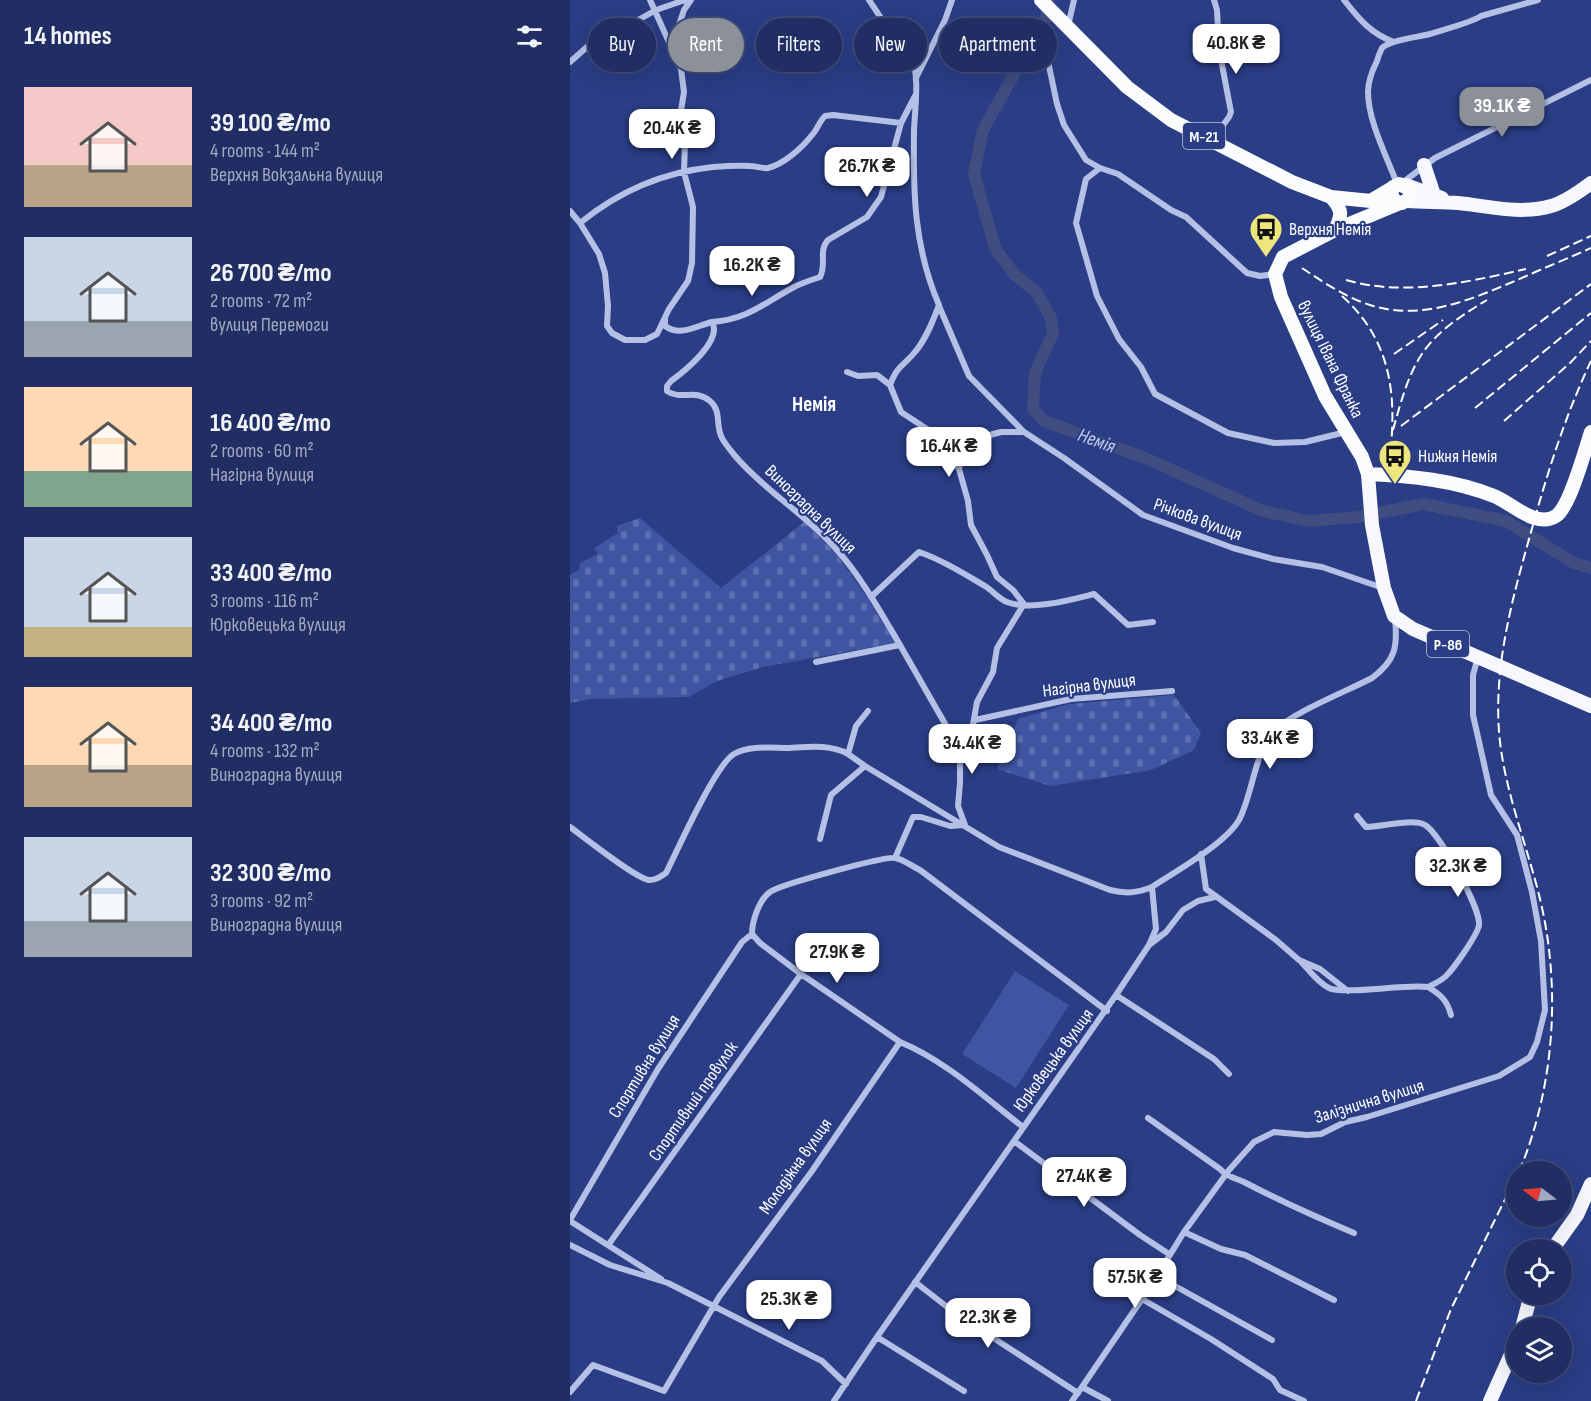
<!DOCTYPE html>
<html lang="en">
<head>
<meta charset="utf-8">
<style>
	body { margin:0; font-family:"Sofia Sans Condensed",sans-serif; background:#28366a; color:#f1f3f6; height:100vh; display:flex; flex-direction:column; font-size:22px; white-space:nowrap }
	* { box-sizing:border-box; margin:0 }
	p { font-size:20px; color:#a2a8bf }
	.icon { flex:none; width:33px; height:33px; fill:none; stroke:currentColor; stroke-width:2; stroke-linecap:round; stroke-linejoin:round }
	.map { position:relative; flex:1; overflow:hidden }
	.panel { display:flex; flex-direction:column; background:#202e64; width:570px }
	.panel>* { flex:none }
	.banner { position:absolute; left:18px; top:18px; width:570px; height:54px; display:flex; gap:12px }
	.needle { width:39px; rotate:286deg }
	.controls { position:absolute; left:936px; top:1161px; display:grid; gap:12px }
	.controls a { display:grid; place-items:center; width:66px; height:66px; border-radius:50%; background:#202e64; box-shadow:0 6px 24px #0002,0 0 0 2px #3d4a78; font-size:30px }
	.price { position:absolute; translate:-50% -51px; padding:0 14px; border-radius:12px; background:#fff; color:#222; font-size:20px; line-height:39px; filter:drop-shadow(0 2px 3px #0008) }
	.price::after { content:''; position:absolute; left:50%; top:36px; width:18px; height:14px; margin-left:-9px; background:inherit; clip-path:polygon(0 0,100% 0,50% 100%) }
	.price.selected { background:#8c9099; color:#fff }
	ul { padding:0; list-style:none }
	li { display:flex; align-items:center; gap:18px; height:150px; padding:0 24px }
	li span { display:grid; place-items:center; flex:none; width:168px; height:120px; border-radius:0px; color:#555 }
	li>.icon { margin-inline-start:auto }
	span .icon { width:72px; height:72px; fill:#fffc; stroke-width:1 }
	li b { font-size:26px }
	h2 { display:flex; justify-content:space-between; align-items:center; height:72px; padding:0 24px; font-size:26px }
	.chip { padding:0 21px; border-radius:27px; background:#202e64; box-shadow:0 6px 24px #0002,0 0 0 2px #3d4a78; font-size:21px; line-height:54px }
	.chip.selected { background:#8c9099; color:#fff }
	main { display:flex; flex:1; min-height:0 }
	.map>svg:first-child { display:block }
	.cemetery { fill:url(#cemetery-stones) }
	.park { fill:#3f55a1 }
	.lines { fill:none; stroke-linecap:round; stroke-linejoin:round }
	.river { stroke:#3f4d81; stroke-width:12 }
	.minor { stroke:#b5c0e7; stroke-width:6 }
	.primary { stroke:#f6f8fe; stroke-width:14 }
	.trunk { stroke:#fafcfe; stroke-width:14 }
	.rail { stroke:#fff; stroke-width:2; stroke-dasharray:10 4.5; stroke-linecap:butt }
	.labels { text-anchor:middle; stroke-width:4.5; stroke-linejoin:round; paint-order:stroke }
	.shield { fill:#2a3d85; stroke:#bfc5da; stroke-width:1.5 }
	.shield-label { font-size:16px; font-weight:bold; fill:#fff }
	.poi-label { font-size:18px; fill:#fff; stroke:#2a3d85; text-anchor:start }
	.street-label { font-size:18px; fill:#fff; stroke:#2a3d85 }
	.water-label { font-size:20px; font-style:italic; fill:#c1cbee; stroke:#2a3d85 }
	.quarter-label { font-size:21px; font-weight:bold; fill:#fff; stroke:#2a3d85 }
</style>
</head>
<body>
<main>
<section class="panel">
<h2>14 homes<svg class="icon" aria-label="filters" viewBox="0 0 24 24"><path d="M4 7h16M4 17h16"/><circle cx="9" cy="7" r="2"/><circle cx="15" cy="17" r="2"/></svg></h2>
<ul>
<li><span style="background:linear-gradient(#f6c9c9 65%,#b9a48a 0)"><svg class="icon" aria-label="home" viewBox="0 0 24 24"><path d="M3 11l9-7 9 7M6 9v11h12V9"/></svg></span><div><b>39 100 ₴/mo</b><p>4 rooms · 144 m²</p><p>Верхня Вокзальна вулиця</p></div></li>
<li><span style="background:linear-gradient(#c9d6e8 70%,#9aa5b1 0)"><svg class="icon" aria-label="home" viewBox="0 0 24 24"><path d="M3 11l9-7 9 7M6 9v11h12V9"/></svg></span><div><b>26 700 ₴/mo</b><p>2 rooms · 72 m²</p><p>вулиця Перемоги</p></div></li>
<li><span style="background:linear-gradient(#ffd9b3 70%,#7fa58c 0)"><svg class="icon" aria-label="home" viewBox="0 0 24 24"><path d="M3 11l9-7 9 7M6 9v11h12V9"/></svg></span><div><b>16 400 ₴/mo</b><p>2 rooms · 60 m²</p><p>Нагірна вулиця</p></div></li>
<li><span style="background:linear-gradient(#c9d6e8 75%,#c2b280 0)"><svg class="icon" aria-label="home" viewBox="0 0 24 24"><path d="M3 11l9-7 9 7M6 9v11h12V9"/></svg></span><div><b>33 400 ₴/mo</b><p>3 rooms · 116 m²</p><p>Юрковецька вулиця</p></div></li>
<li><span style="background:linear-gradient(#ffd9b3 65%,#b9a48a 0)"><svg class="icon" aria-label="home" viewBox="0 0 24 24"><path d="M3 11l9-7 9 7M6 9v11h12V9"/></svg></span><div><b>34 400 ₴/mo</b><p>4 rooms · 132 m²</p><p>Виноградна вулиця</p></div></li>
<li><span style="background:linear-gradient(#c9d6e8 70%,#9aa5b1 0)"><svg class="icon" aria-label="home" viewBox="0 0 24 24"><path d="M3 11l9-7 9 7M6 9v11h12V9"/></svg></span><div><b>32 300 ₴/mo</b><p>3 rooms · 92 m²</p><p>Виноградна вулиця</p></div></li>
</ul>
</section>
<div class="map">
<svg width="1021" height="1401" viewBox="0 0 1021 1401">
	<defs>
		<pattern id="cemetery-stones" width="16" height="16" patternUnits="userSpaceOnUse" patternTransform="scale(1.5)"><rect width="16" height="16" fill="#3f55a1"/><path d="M2 7V4a2 2 0 0 1 4 0v3zM10 15v-3a2 2 0 0 1 4 0v3z" fill="#5c6eaf"/></pattern>
	</defs>
	<rect width="100%" height="100%" fill="#2a3d85"/>
	<path class="cemetery" d="M 70,518 L 151,588 L 234,522 L 264,551 L 296,595 L 325,643 L 193,667 L 147,681 L 119,697 L 20,699 L 0,703 L 0,575 L 9,570 L 10,563 L 28,554 L 24,548 L 48,533 L 47,526 Z
		M 604,695 L 631,733 L 624,750 L 581,770 L 480,786 L 427,769 L 448,719 L 499,704 Z"/>
	<path class="park" d="M 445,971 L 499,1005 L 446,1088 L 392,1054 Z"/>
	<g class="lines">
		<path class="river" d="M 479,0 L 475,19 L 413,130 L 404,174 L 425,248 L 444,274 L 467,293 L 481,318 L 483,333 L 465,373 L 463,409 L 474,421 L 575,458 L 693,511 L 739,521 L 788,517 L 854,504 L 936,521 L 1004,563 L 1021,568"/>
		<path class="minor" d="M 299,0 C 306,10 312,21 320,30 C 327,38 336,43 341,54 C 350,78 345,105 344,131 C 343,193 344,247 369,305 C 363,321 356,339 345,352 C 333,367 328,364 320,385
			M 774,0 C 788,18 801,34 824,42
			M 498,26 L 504,0
			M 102,46 L 114,10 L 121,0
			M 476,52 L 487,104 L 494,125 L 516,160 L 530,168
			M 0,62 L 26,39 L 54,28 L 86,10 L 115,0
			M 346,78 L 375,20 L 382,0
			M 642,140 L 659,117 L 661,112 L 649,49 L 647,10 L 644,0
			M 832,183 L 865,158 L 1021,80
			M 827,184 C 817,157 798,121 798,92 C 798,81 802,71 807,61 C 808,57 810,52 812,48 C 819,40 849,37 860,34 C 870,31 905,21 911,16 L 968,0
			M 0,211 L 10,223 L 29,254 L 35,273 L 38,306 L 37,326 L 42,333 L 55,340 L 75,340 L 87,334 L 99,309 L 118,281 L 122,263 L 123,207 L 114,172 L 115,143 L 110,117 L 114,92 L 111,69 L 80,0
			M 10,223 C 48,192 94,172 143,167 C 155,166 168,165 180,166 C 186,166 193,169 198,168 C 214,164 232,148 242,135 C 247,130 249,122 255,116 L 263,115 L 331,123
			M 705,274 L 690,276 L 677,273 L 616,217 L 601,210 L 548,174 L 530,168 L 516,179 L 506,223 L 527,296 L 549,339 L 571,367 L 585,394 L 658,433 L 704,443 L 735,442 L 776,432
			M 369,306 L 399,376 L 454,432
			M 95,318 L 95,326 C 110,337 126,326 142,322 C 153,340 115,371 101,381 L 97,386 L 97,391 C 112,401 124,388 140,401 C 152,411 145,425 152,438 C 155,444 161,451 166,457 C 196,492 237,515 267,550 C 292,578 311,613 330,645 L 246,662
			M 142,322 C 177,320 194,303 224,287 C 232,283 241,280 250,277 C 257,264 248,251 258,240 L 297,217 L 311,197 L 331,123 L 345,96
			M 277,372 L 288,376 L 307,375 L 320,385 L 331,412 L 360,431 L 365,437 L 389,469 L 398,501 L 401,525 L 417,555 L 427,577 L 443,590 L 454,604 L 427,648 L 423,672 L 407,702 L 402,730 L 390,750
			M 365,437 L 393,442 L 392,457 L 389,469
			M 393,442 L 431,432 L 454,432 L 494,458 L 573,515 L 663,548 L 703,559 L 752,567 L 813,588
			M 301,597 L 349,552 C 372,560 393,573 415,586 C 422,590 429,599 437,602 C 461,611 500,600 524,594 L 558,625 L 583,622
			M 405,720 L 501,699 L 602,691
			M 295,766 L 429,847 L 540,890 C 556,894 567,893 582,887
			M 787,816 L 796,827 C 810,827 843,818 855,825 C 869,832 911,909 909,925 C 908,934 884,968 877,975 C 873,980 864,984 858,987 C 871,995 877,1000 881,1015
			M 0,827 C 15,838 65,878 79,880 C 86,880 90,877 96,873 C 108,849 146,764 164,754 C 180,745 202,748 219,748 C 238,747 260,744 278,754
			M 250,839 L 261,795 L 295,766 L 278,754 L 286,726 L 298,711
			M 631,854 L 636,889 L 706,940 L 729,960 L 750,969 L 778,991
			M 325,858 L 343,817 L 351,817 L 380,826 L 395,825 L 388,806 L 390,783 L 390,750 L 330,645
			M 645,897 L 628,901 L 613,910 L 596,932 L 579,945 L 546,995 L 644,1059 L 659,1074
			M 579,945 L 586,929 L 582,887 C 606,871 655,844 669,820 C 682,797 686,746 705,730 C 726,711 775,692 802,678 C 825,661 828,647 825,619
			M 732,963 C 740,971 748,983 759,988 C 773,995 835,984 858,987
			M 578,1118 L 650,1169 C 657,1177 665,1178 674,1182 C 710,1201 746,1217 784,1233
			M 453,1127 C 414,1097 376,1061 330,1042 L 231,974 L 190,943 L 182,934 C 182,921 189,900 200,892 C 209,885 314,856 325,858 C 333,859 343,867 350,870 L 537,1011
			M 444,1141 L 570,1235 L 599,1254
			M 0,1220 L 88,1069 L 172,942 L 182,934
			M 0,1221 L 91,1279
			M 614,1232 L 659,1170 L 684,1142 L 704,1132 L 737,1135 L 751,1134 L 775,1122 L 797,1117 L 929,1076 L 960,1057 L 967,1042 L 975,1010 L 971,941 L 962,892 L 947,835 L 921,795 L 903,715 L 903,675 L 908,657
			M 39,1244 L 231,974
			M 0,1245 L 40,1265 L 98,1283 L 252,1361 L 276,1384
			M 587,1276 L 614,1232 L 651,1249 L 675,1255 L 764,1300
			M 345,1282 L 385,1313 L 508,1393
			M 307,1337 L 546,995
			M 702,1340 L 587,1276 L 572,1299 L 641,1339 L 703,1379 L 710,1390 L 734,1401
			M 512,1387 L 572,1299
			M 0,1392 L 23,1365 L 94,1391 L 149,1297 L 242,1171 L 330,1042
			M 264,1401 L 307,1337 L 394,1391
			M 502,1401 L 512,1387 L 538,1401"/>
		<path class="primary" d="M 854,165 L 864,195
			M 836,185 L 872,198
			M 837,201 C 854,202 871,202 888,203 C 918,206 950,215 981,206 C 995,202 1009,192 1021,183
			M 798,474 L 802,525 L 814,588 L 824,616 L 843,629 L 1021,706
			M 982,1250 L 1007,1215 L 1021,1184
			M 952,1328 L 961,1294
			M 920,1401 L 946,1343"/>
		<path class="trunk" d="M 471,0 L 557,87 L 601,120 L 722,182 L 761,197 L 801,201 L 823,199
			M 761,197 C 773,210 772,215 765,230
			M 802,200 L 829,184 L 838,188 L 840,193 L 839,199 L 832,203 L 826,202 L 821,195 L 823,187
			M 830,203 L 765,230 L 713,257 L 705,274 L 711,297 L 755,396 L 792,457 L 798,474 C 841,476 884,480 924,496 C 942,503 966,529 986,516 C 1000,507 1015,450 1021,432"/>
		<path class="rail" d="M 977,256 L 1021,236
			M 732,268 C 753,282 775,297 800,305 C 853,322 905,298 954,277 C 976,267 999,258 1021,248
			M 776,280 C 834,297 898,282 956,269
			M 772,296 C 821,340 827,394 820,456
			M 824,354 L 873,320
			M 905,408 L 1021,313
			M 934,421 L 1000,363 L 1021,341
			M 831,426 L 1021,284
			M 823,430 C 843,357 852,339 917,300
			M 949,1172 C 986,1083 992,980 967,887 C 954,838 936,792 930,742 C 922,670 942,600 961,532 C 977,474 995,416 1021,361
			M 846,1401 L 881,1309 L 946,1177"/>
	</g>
	<defs>
		<symbol id="bus-pin" viewBox="-11 -11 22 30"><path d="M0 17L-7.5 6A9.5 9.5 0 1 1 7.5 6Z" fill="#ede67d" stroke="#2a3d85"/><path d="M-5-6H5V4H4V6H2V4H-2V6H-4V4H-5ZM-3.5-4V0h7V-4ZM-3.5 1.2v1.5H-2V1.2ZM2 1.2v1.5H3.5V1.2Z" fill="#111"/></symbol>
	</defs>
	<g fill-rule="evenodd">
		<use href="#bus-pin" x="677" y="210" width="38" height="52"/>
		<use href="#bus-pin" x="806" y="437" width="38" height="52"/>
	</g>
	<g class="labels">
		<g class="shield">
			<rect x="613" y="123" width="42" height="26" rx="4.5"/>
			<rect x="857" y="631" width="42" height="26" rx="4.5"/>
		</g>
		<g class="shield-label">
			<text x="634" y="142">М-21</text>
			<text x="878" y="650">Р-86</text>
		</g>
		<g class="poi-label">
			<text x="719" y="235">Верхня Немія</text>
			<text x="848" y="462">Нижня Немія</text>
		</g>
		<g class="street-label">
			<text transform="translate(761 359) rotate(64)" y="6">вулиця Івана Франка</text>
			<text transform="translate(241 509) rotate(44)" y="6">Виноградна вулиця</text>
			<text transform="translate(628 519) rotate(20)" y="6">Річкова вулиця</text>
			<text transform="translate(519 685) rotate(-7)" y="6">Нагірна вулиця</text>
			<text transform="translate(483 1060) rotate(-54)" y="6">Юрковецька вулиця</text>
			<text transform="translate(74 1066) rotate(-58)" y="6">Спортивна вулиця</text>
			<text transform="translate(123 1101) rotate(-55)" y="6">Спортивний провулок</text>
			<text transform="translate(799 1101) rotate(-17)" y="6">Залізнична вулиця</text>
			<text transform="translate(225 1166) rotate(-55)" y="6">Молодіжна вулиця</text>
		</g>
		<g class="water-label">
			<text transform="translate(527 440) rotate(20)" y="7">Немія</text>
		</g>
		<g class="quarter-label">
			<text x="244" y="411">Немія</text>
		</g>
	</g>
</svg>
<div class="controls">
<a><svg class="needle" viewBox="-14 -14 28 28"><path d="M0-13l5 13h-10z" fill="#e53935"/><path d="M0 13l5-13h-10z" fill="#a2a8bf"/></svg></a>
<a><svg class="icon" aria-label="locate" viewBox="0 0 24 24"><circle cx="12" cy="12" r="6"/><path d="M12 2v4M12 18v4M2 12h4M18 12h4"/></svg></a>
<a><svg class="icon" aria-label="layers" viewBox="0 0 24 24"><path d="M12 4l9 5-9 5-9-5zM3 14l9 5 9-5"/></svg></a>
</div>
<b class="price" style="left:666px;top:75px">40.8K ₴</b>
<b class="price selected" style="left:932px;top:138px">39.1K ₴</b>
<b class="price" style="left:102px;top:160px">20.4K ₴</b>
<b class="price" style="left:297px;top:198px">26.7K ₴</b>
<b class="price" style="left:182px;top:297px">16.2K ₴</b>
<b class="price" style="left:379px;top:478px">16.4K ₴</b>
<b class="price" style="left:700px;top:770px">33.4K ₴</b>
<b class="price" style="left:402px;top:775px">34.4K ₴</b>
<b class="price" style="left:888px;top:898px">32.3K ₴</b>
<b class="price" style="left:267px;top:984px">27.9K ₴</b>
<b class="price" style="left:514px;top:1208px">27.4K ₴</b>
<b class="price" style="left:565px;top:1309px">57.5K ₴</b>
<b class="price" style="left:219px;top:1331px">25.3K ₴</b>
<b class="price" style="left:418px;top:1349px">22.3K ₴</b>
<div class="banner">
<a class="chip">Buy</a>
<a class="chip selected">Rent</a>
<a class="chip">Filters</a>
<a class="chip">New</a>
<a class="chip">Apartment</a>
</div>
</div>
</main>
</body>
</html>
